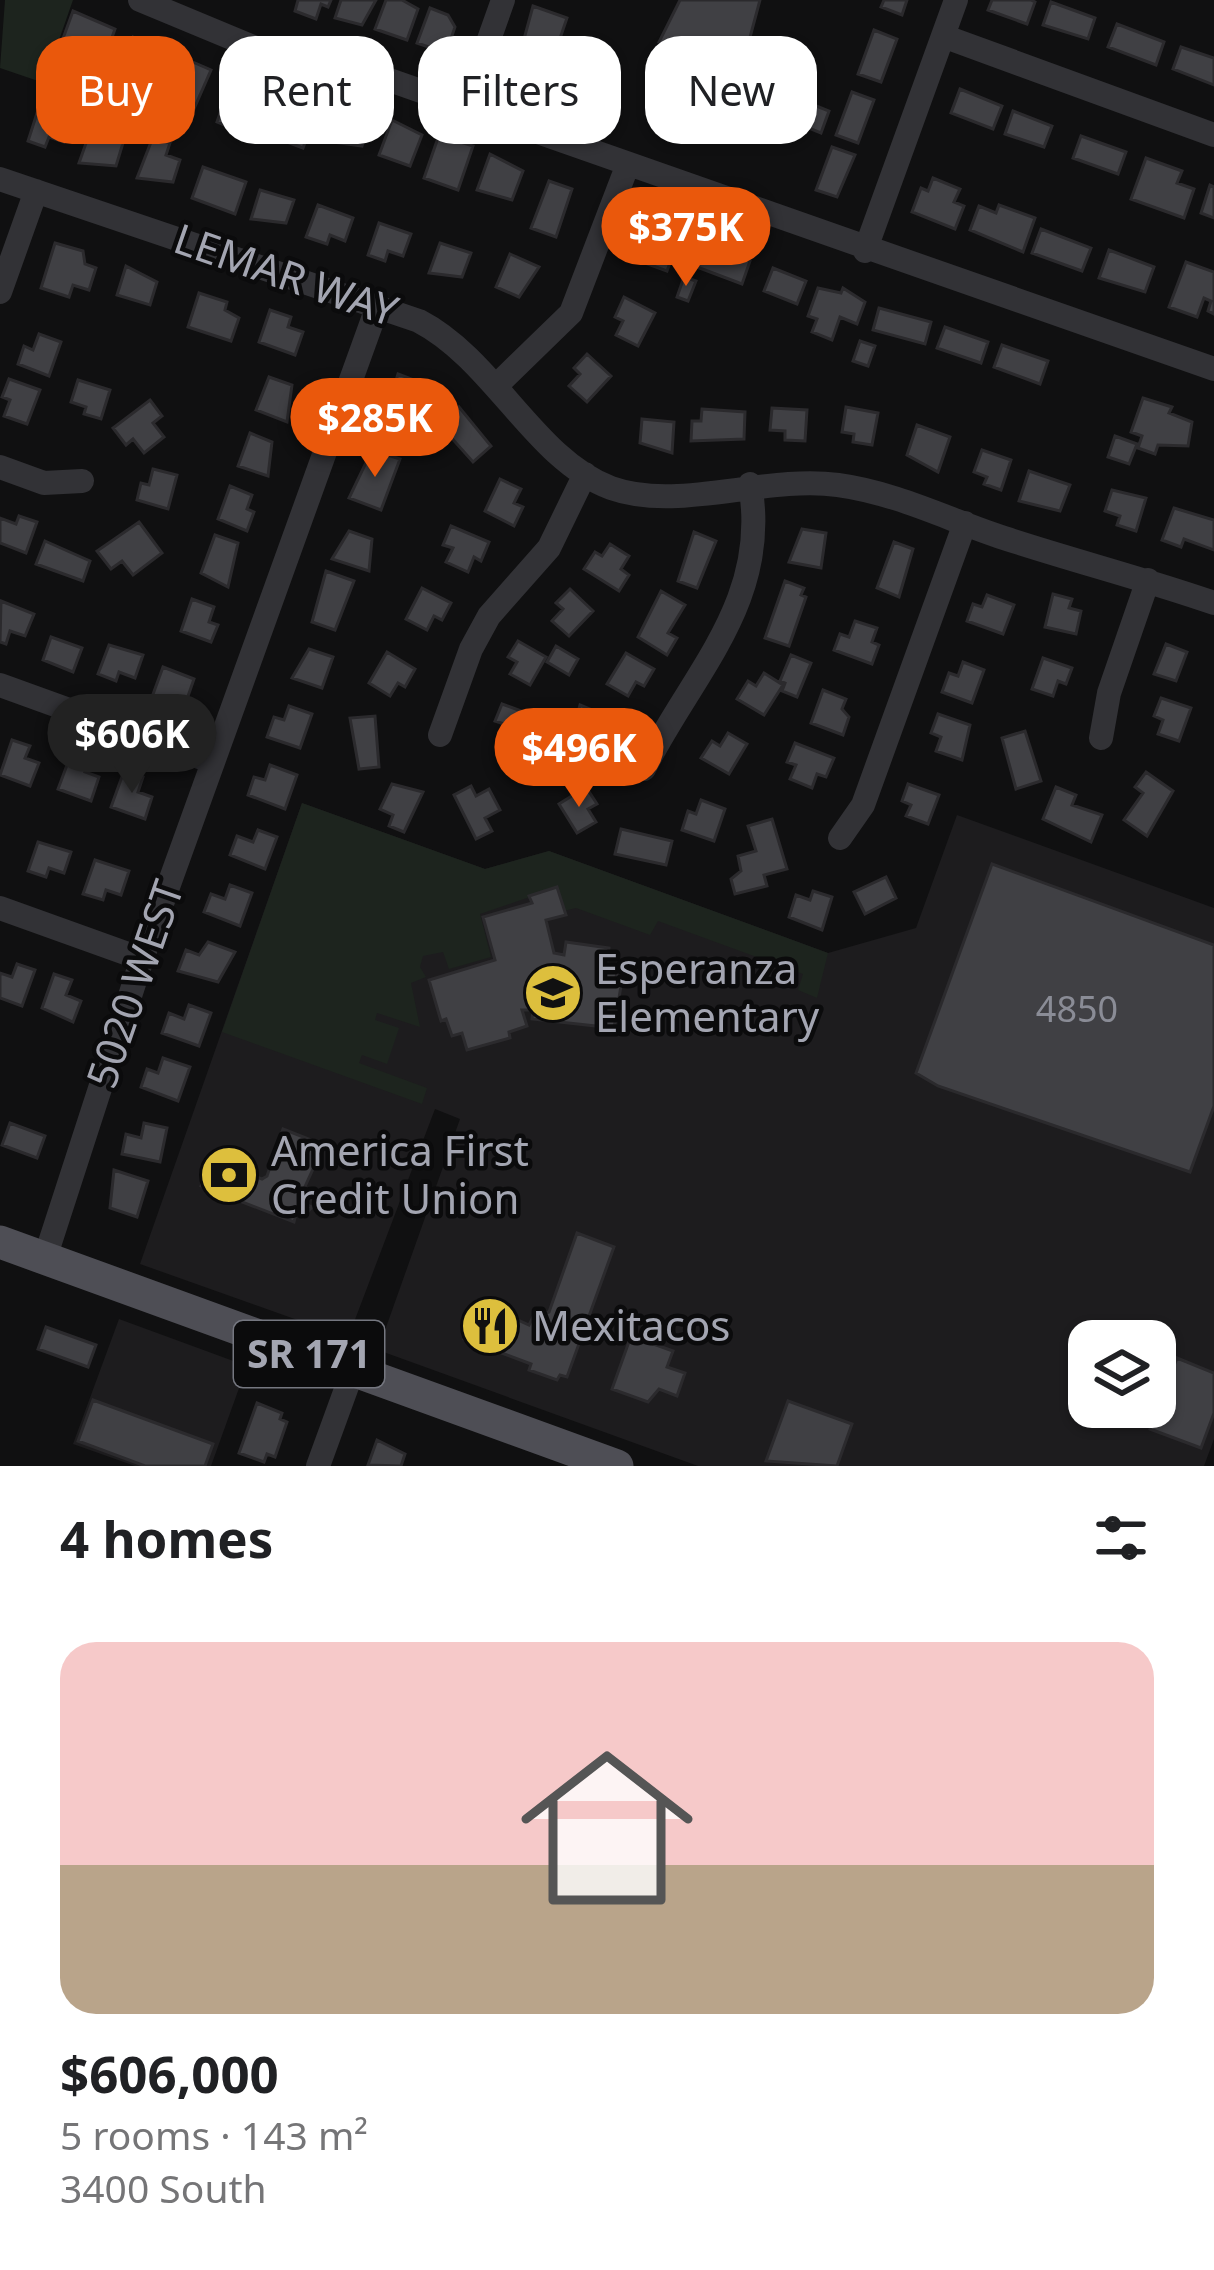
<!DOCTYPE html>
<html lang="en">
<head>
<meta charset="utf-8">
<style>
	body { margin:0; font-family:"Noto Sans",sans-serif; background:#f6f6f6; color:#202124; height:100vh; display:flex; flex-direction:column; font-size:45px; white-space:nowrap }
	* { box-sizing:border-box; margin:0 }
	p { font-size:39px; color:#757577 }
	.icon { flex:none; width:66px; height:66px; fill:none; stroke:currentColor; stroke-width:2; stroke-linecap:round; stroke-linejoin:round }
	.map { position:relative; height:1466px; overflow:hidden }
	.side { display:flex; flex-direction:column; background:#fff; flex:1 }
	.side>* { flex:none }
	.banner { position:absolute; left:36px; top:36px; width:1143px; height:108px; display:flex; gap:24px }
	.tools { position:absolute; left:1068px; top:1320px; display:grid; gap:24px }
	.tools a { display:grid; place-items:center; width:108px; height:108px; border-radius:24px; background:#fff; box-shadow:0 3px 9px #0004; font-size:60px }
	.price { position:absolute; translate:-50% -102px; padding:0 27px; border-radius:42px; background:#ea580c; color:#fff; font-size:39px; line-height:78px; filter:drop-shadow(0 3px 6px #0008) }
	.price::after { content:''; position:absolute; left:50%; top:72px; width:36px; height:27px; margin-left:-18px; background:inherit; clip-path:polygon(0 0,100% 0,50% 100%) }
	.price.current { background:#222; color:#fff }
	ul { padding:0; list-style:none }
	li { display:grid; align-content:center; gap:24px; height:636px; padding:0 60px }
	li+li { border-top:3px solid #e0e0e0 }
	li span { display:grid; place-items:center; height:372px; border-radius:36px; color:#555 }
	li>.icon { margin-inline-start:auto }
	span .icon { width:216px; height:216px; fill:#fffc; stroke-width:1 }
	li b { font-size:51px }
	h2 { display:flex; justify-content:space-between; align-items:center; height:144px; padding:0 60px; font-size:51px }
	.chip { padding:0 42px; border-radius:36px; background:#fff; box-shadow:0 3px 9px #0004; font-size:42px; line-height:108px }
	.chip.current { background:#ea580c; color:#fff }
	.map>svg:first-child { display:block }
	.built { fill:#1d1c1e; fill-rule:evenodd }
	.green { fill:#1d241e }
	.building { fill:#404044; stroke:#2b2a2d; stroke-width:3 }
	.lines { fill:none; stroke-linecap:round; stroke-linejoin:round }
	.minor { stroke:#323236; stroke-width:24 }
	.major { stroke:#4e4e55; stroke-width:33 }
	.labels { text-anchor:middle; stroke-width:9; stroke-linejoin:round; paint-order:stroke }
	.number-label { font-size:36px; fill:#8a8c96 }
	.shield { fill:#0b0b0c; stroke:#757780; stroke-width:3 }
	.shield-label { font-size:39px; font-weight:bold; fill:#a3a5b1 }
	.street-label { font-size:42px; fill:#a3a5b1; stroke:#0b0b0c }
	.poi-label { font-size:42px; fill:#a3a5b1; stroke:#0b0b0c; text-anchor:start }
</style>
</head>
<body>
<div class="map">
<svg width="1214" height="1466" viewBox="0 0 1214 1466">
	<rect width="100%" height="100%" fill="#101011"/>
	<path class="built" d="M 302,803 L 485,869 L 549,851 L 828,953 L 916,928 L 957,815 L 1214,908 L 1214,1439 L 1204,1466 L 698,1466 L 378,1350 L 460,1119 L 435,1109 L 348,1338 L 140,1264 ZM 1089,1341 L 1155,1341 L 1155,1407 L 1089,1407 Z
		M 119,1319 L 247,1366 L 211,1466 L 135,1466 L 73,1444 Z"/>
	<path class="green" d="M 5,0 L 73,0 L 44,83 L 0,68 Z
		M 302,803 L 485,869 L 549,851 L 828,953 L 817,998 L 798,990 L 803,974 L 658,921 L 650,935 L 576,908 L 564,911 L 556,888 L 480,914 L 491,957 L 449,969 L 443,952 L 423,956 L 420,967 L 426,977 L 411,983 L 420,1027 L 377,1013 L 375,1020 L 399,1028 L 387,1064 L 362,1055 L 359,1063 L 427,1088 L 422,1104 L 222,1032 Z"/>
	<path class="building" d="M 298,0 L 331,0 L 328,7 L 321,4 L 316,19 L 295,11 Z
		M 341,0 L 376,0 L 362,25 L 335,18 Z
		M 386,0 L 402,0 L 418,9 L 407,40 L 375,29 Z
		M 680,0 L 760,0 L 741,71 L 735,69 L 719,113 L 649,88 L 665,44 L 659,42 Z
		M 884,0 L 907,0 L 902,15 L 881,7 Z
		M 992,0 L 1031,0 L 1035,2 L 1027,24 L 988,10 Z
		M 1051,2 L 1095,18 L 1088,39 L 1043,25 Z
		M 533,6 L 567,18 L 556,50 L 524,39 Z
		M 430,8 L 448,15 L 455,27 L 446,53 L 417,43 Z
		M 73,11 L 115,29 L 100,71 L 57,55 Z
		M 1117,24 L 1164,42 L 1156,65 L 1108,47 Z
		M 874,30 L 897,39 L 881,82 L 858,74 Z
		M 133,37 L 144,42 L 142,55 L 147,42 L 164,50 L 145,91 L 114,79 Z
		M 519,46 L 553,58 L 543,86 L 517,77 L 513,63 Z
		M 1181,47 L 1214,58 L 1214,85 L 1173,69 Z
		M 179,56 L 211,70 L 193,111 L 160,99 Z
		M 232,79 L 249,85 L 245,98 L 251,88 L 263,92 L 248,135 L 217,122 Z
		M 960,89 L 1002,106 L 993,129 L 951,113 Z
		M 852,92 L 874,100 L 858,143 L 836,135 Z
		M 287,93 L 319,105 L 303,148 L 271,136 Z
		M 340,103 L 370,122 L 362,146 L 326,141 Z
		M 809,103 L 829,111 L 821,133 L 801,125 Z
		M 39,107 L 72,118 L 64,142 L 49,137 L 45,147 L 28,141 Z
		M 1013,111 L 1052,126 L 1044,147 L 1005,134 Z
		M 392,120 L 422,135 L 410,166 L 379,155 Z
		M 90,132 L 123,143 L 116,166 L 79,163 Z
		M 439,135 L 473,146 L 458,190 L 424,178 Z
		M 1081,136 L 1126,152 L 1118,174 L 1073,158 Z
		M 153,137 L 170,143 L 166,155 L 180,160 L 173,182 L 137,178 Z
		M 832,147 L 855,155 L 837,197 L 816,190 Z
		M 490,154 L 523,171 L 512,200 L 477,190 Z
		M 1146,158 L 1182,171 L 1177,183 L 1194,189 L 1184,218 L 1131,199 Z
		M 203,167 L 246,182 L 235,214 L 192,198 Z
		M 933,178 L 960,189 L 954,202 L 964,206 L 955,229 L 912,212 L 921,188 L 928,191 Z
		M 549,181 L 572,189 L 556,237 L 531,228 Z
		M 1210,185 L 1214,187 L 1214,218 L 1201,213 Z
		M 260,190 L 294,200 L 286,223 L 251,219 Z
		M 318,205 L 353,218 L 345,241 L 330,235 L 327,244 L 306,237 Z
		M 999,205 L 1035,218 L 1023,252 L 970,230 L 979,206 L 996,213 Z
		M 659,219 L 683,227 L 667,271 L 645,263 Z
		M 379,223 L 411,234 L 403,256 L 388,251 L 385,261 L 368,255 Z
		M 1041,229 L 1091,248 L 1082,271 L 1032,253 Z
		M 55,243 L 83,251 L 85,264 L 96,268 L 89,290 L 73,285 L 69,297 L 41,288 Z
		M 440,243 L 471,253 L 462,277 L 429,273 Z
		M 705,245 L 750,261 L 742,284 L 697,267 Z
		M 1109,250 L 1154,267 L 1145,292 L 1099,278 Z
		M 510,254 L 539,267 L 519,297 L 496,287 Z
		M 1186,262 L 1214,272 L 1214,314 L 1208,311 L 1211,301 L 1204,298 L 1197,317 L 1169,307 Z
		M 126,266 L 157,282 L 150,305 L 117,295 Z
		M 773,268 L 806,281 L 797,304 L 764,291 Z
		M 684,277 L 696,281 L 688,301 L 677,297 Z
		M 818,288 L 841,293 L 843,288 L 865,302 L 857,324 L 840,317 L 832,340 L 812,332 L 817,319 L 808,316 Z
		M 199,293 L 227,302 L 225,310 L 239,318 L 231,341 L 188,327 Z
		M 624,297 L 655,313 L 638,346 L 616,335 L 623,321 L 615,317 Z
		M 879,308 L 931,322 L 925,344 L 873,330 Z
		M 270,310 L 291,317 L 288,327 L 303,332 L 295,355 L 259,342 Z
		M 945,327 L 988,342 L 981,363 L 937,348 Z
		M 39,334 L 61,342 L 49,376 L 18,364 L 24,346 L 33,350 Z
		M 860,341 L 875,346 L 868,366 L 853,361 Z
		M 1002,345 L 1048,361 L 1040,384 L 994,367 Z
		M 587,354 L 611,376 L 587,402 L 569,386 L 580,374 L 574,368 Z
		M 398,374 L 422,383 L 400,432 L 382,426 Z
		M 269,377 L 292,385 L 287,422 L 256,410 Z
		M 9,379 L 40,390 L 27,424 L 4,416 L 10,400 L 2,397 Z
		M 78,380 L 110,390 L 101,419 L 84,414 L 86,407 L 71,402 Z
		M 1143,398 L 1172,407 L 1169,413 L 1192,422 L 1188,446 L 1158,445 L 1155,454 L 1138,448 L 1142,436 L 1131,432 Z
		M 150,400 L 162,416 L 153,423 L 164,437 L 144,453 L 133,439 L 126,445 L 113,428 Z
		M 459,407 L 491,446 L 473,462 L 439,424 Z
		M 846,407 L 878,413 L 872,445 L 853,442 L 854,434 L 842,432 Z
		M 772,408 L 807,410 L 805,441 L 785,440 L 785,431 L 770,430 Z
		M 702,409 L 745,412 L 744,439 L 691,441 L 692,421 L 701,421 Z
		M 642,419 L 674,422 L 672,453 L 640,443 Z
		M 917,425 L 950,437 L 938,472 L 907,455 Z
		M 250,433 L 272,442 L 268,476 L 238,466 Z
		M 1115,436 L 1137,444 L 1129,464 L 1108,457 Z
		M 372,450 L 400,459 L 381,510 L 349,498 Z
		M 982,450 L 1011,460 L 1001,490 L 984,484 L 987,477 L 974,472 Z
		M 153,469 L 177,475 L 168,509 L 137,500 L 141,483 L 149,485 Z
		M 1029,471 L 1070,485 L 1060,511 L 1019,501 Z
		M 500,479 L 521,489 L 514,503 L 523,507 L 514,526 L 485,511 Z
		M 230,486 L 252,495 L 247,509 L 254,512 L 247,531 L 218,519 Z
		M 1112,490 L 1146,498 L 1136,531 L 1117,525 L 1120,516 L 1105,511 Z
		M 1174,508 L 1214,520 L 1214,550 L 1184,539 L 1181,547 L 1162,540 Z
		M 19,516 L 37,522 L 26,553 L 0,543 L 0,518 L 16,524 Z
		M 139,522 L 162,553 L 133,575 L 122,561 L 111,569 L 97,551 Z
		M 451,526 L 489,542 L 481,561 L 474,557 L 468,572 L 446,562 L 453,548 L 443,545 Z
		M 802,529 L 826,533 L 821,568 L 789,562 Z
		M 349,531 L 372,539 L 369,571 L 332,559 Z
		M 694,532 L 716,541 L 697,588 L 678,581 Z
		M 215,535 L 238,543 L 228,587 L 201,573 Z
		M 45,541 L 90,561 L 83,581 L 36,564 Z
		M 894,542 L 913,549 L 899,597 L 877,588 Z
		M 610,544 L 629,556 L 621,569 L 629,575 L 619,591 L 584,569 L 595,552 L 602,556 Z
		M 326,571 L 354,581 L 335,630 L 312,622 Z
		M 785,581 L 804,588 L 801,595 L 806,597 L 789,646 L 765,638 Z
		M 422,588 L 451,603 L 442,620 L 434,616 L 427,630 L 406,619 Z
		M 570,589 L 593,611 L 569,636 L 552,621 L 563,609 L 556,603 Z
		M 661,591 L 685,605 L 668,633 L 677,638 L 667,655 L 638,637 Z
		M 1053,594 L 1072,599 L 1069,608 L 1081,611 L 1076,634 L 1045,627 Z
		M 987,595 L 1014,605 L 1003,634 L 967,621 L 973,604 L 982,607 Z
		M 192,599 L 214,607 L 209,622 L 218,625 L 211,642 L 181,631 Z
		M 1,601 L 34,614 L 25,636 L 10,631 L 6,644 L 0,642 Z
		M 855,621 L 877,628 L 872,642 L 879,645 L 872,664 L 834,650 L 840,634 L 849,637 Z
		M 51,637 L 82,648 L 73,672 L 43,660 Z
		M 518,641 L 546,657 L 530,685 L 510,674 L 517,662 L 508,657 Z
		M 1166,644 L 1187,652 L 1176,681 L 1154,674 Z
		M 109,645 L 143,655 L 135,678 L 119,672 L 116,681 L 98,674 Z
		M 556,646 L 578,659 L 569,675 L 547,662 Z
		M 309,649 L 333,657 L 322,688 L 292,678 Z
		M 387,652 L 415,669 L 405,687 L 398,683 L 390,696 L 369,683 Z
		M 626,653 L 654,669 L 644,686 L 636,682 L 628,696 L 607,684 Z
		M 791,655 L 811,663 L 797,697 L 782,691 L 785,683 L 780,681 Z
		M 1043,658 L 1072,668 L 1066,684 L 1058,681 L 1053,696 L 1032,689 Z
		M 963,662 L 984,670 L 972,703 L 942,692 L 949,673 L 958,676 Z
		M 163,667 L 194,679 L 186,702 L 152,697 Z
		M 764,673 L 783,685 L 764,715 L 737,699 L 748,681 L 756,686 Z
		M 823,690 L 846,699 L 842,709 L 849,717 L 843,735 L 811,723 Z
		M 1161,698 L 1191,708 L 1179,741 L 1158,734 L 1163,720 L 1154,716 Z
		M 502,704 L 532,715 L 521,746 L 499,738 L 504,724 L 495,721 Z
		M 580,705 L 602,714 L 584,762 L 566,755 Z
		M 289,706 L 312,714 L 300,748 L 267,737 L 274,717 L 284,720 Z
		M 938,714 L 970,725 L 962,760 L 936,751 L 941,737 L 931,733 Z
		M 375,716 L 379,767 L 359,769 L 350,718 Z
		M 1025,731 L 1041,781 L 1016,789 L 1002,738 Z
		M 728,733 L 747,744 L 729,774 L 701,758 L 712,741 L 720,746 Z
		M 12,740 L 30,746 L 25,758 L 39,763 L 30,786 L 0,775 Z
		M 795,743 L 834,758 L 826,777 L 817,774 L 812,788 L 790,779 L 796,765 L 787,762 Z
		M 70,757 L 89,764 L 85,772 L 99,777 L 91,801 L 58,789 Z
		M 270,765 L 297,775 L 285,809 L 248,795 L 254,777 L 265,780 Z
		M 124,771 L 143,777 L 138,792 L 152,797 L 145,819 L 111,807 Z
		M 1146,772 L 1173,791 L 1147,836 L 1124,820 L 1143,793 L 1135,787 Z
		M 392,784 L 423,792 L 404,832 L 389,826 L 393,815 L 380,809 Z
		M 908,784 L 939,795 L 928,824 L 906,816 L 911,805 L 902,801 Z
		M 471,786 L 476,796 L 489,789 L 500,810 L 485,818 L 492,831 L 476,839 L 454,795 Z
		M 586,787 L 597,804 L 588,809 L 596,822 L 577,833 L 559,804 Z
		M 1056,787 L 1076,795 L 1072,805 L 1102,815 L 1091,842 L 1043,819 Z
		M 701,800 L 725,809 L 714,841 L 682,830 L 688,811 L 696,814 Z
		M 772,819 L 787,869 L 764,875 L 767,886 L 735,894 L 731,879 L 741,871 L 738,856 L 756,851 L 748,826 Z
		M 621,829 L 672,841 L 666,865 L 615,854 Z
		M 258,830 L 277,837 L 265,869 L 230,855 L 237,836 L 253,842 Z
		M 38,842 L 71,852 L 64,873 L 49,868 L 46,877 L 28,871 Z
		M 95,860 L 129,871 L 121,895 L 106,890 L 103,900 L 83,894 Z
		M 992,864 L 1214,945 L 1214,1106 L 1190,1172 L 938,1086 L 916,1073 Z
		M 886,877 L 896,898 L 865,914 L 854,892 Z
		M 230,885 L 252,893 L 240,926 L 204,912 L 211,894 L 225,899 Z
		M 557,887 L 566,915 L 546,920 L 554,953 L 564,955 L 566,942 L 609,948 L 607,964 L 618,965 L 615,984 L 621,986 L 614,1028 L 532,1019 L 533,1010 L 522,1010 L 527,1026 L 509,1032 L 510,1038 L 467,1050 L 462,1033 L 452,1036 L 446,1019 L 441,1021 L 429,980 L 495,960 L 483,917 L 532,903 L 529,896 Z
		M 813,891 L 832,897 L 822,930 L 789,917 L 796,895 L 810,900 Z
		M 208,942 L 235,952 L 218,982 L 178,971 L 186,950 L 199,955 Z
		M 17,964 L 35,970 L 22,1006 L 0,998 L 0,973 L 12,977 Z
		M 54,974 L 72,980 L 66,995 L 81,1001 L 73,1022 L 42,1008 Z
		M 189,1005 L 211,1013 L 199,1046 L 162,1033 L 169,1013 L 184,1019 Z
		M 163,1058 L 190,1067 L 178,1101 L 141,1087 L 147,1069 L 158,1073 Z
		M 10,1123 L 45,1136 L 37,1158 L 2,1145 Z
		M 144,1123 L 167,1128 L 160,1162 L 122,1154 L 126,1134 L 141,1138 Z
		M 283,1129 L 324,1145 L 303,1191 L 310,1193 L 305,1204 L 312,1207 L 303,1217 L 296,1214 L 294,1222 L 201,1186 L 211,1160 L 262,1179 L 267,1176 Z
		M 114,1170 L 148,1181 L 137,1217 L 110,1208 Z
		M 577,1233 L 614,1247 L 567,1377 L 560,1375 L 557,1380 L 529,1370 L 531,1364 L 464,1339 L 477,1301 L 529,1325 L 533,1317 L 549,1312 Z
		M 46,1327 L 96,1345 L 88,1367 L 38,1349 Z
		M 631,1336 L 673,1351 L 667,1367 L 685,1373 L 677,1396 L 659,1389 L 648,1402 L 612,1389 Z
		M 1177,1358 L 1214,1373 L 1214,1413 L 1201,1448 L 1150,1429 L 1160,1403 L 1155,1396 L 1160,1383 L 1166,1386 Z
		M 93,1400 L 213,1444 L 205,1466 L 145,1466 L 78,1441 Z
		M 788,1401 L 852,1424 L 837,1466 L 766,1461 Z
		M 257,1403 L 282,1413 L 280,1419 L 287,1422 L 275,1457 L 267,1454 L 264,1462 L 239,1453 Z
		M 377,1440 L 405,1454 L 401,1466 L 368,1465 Z"/>
	<g class="lines">
		<path class="minor" d="M 140,0 L 258,49 L 378,76 L 1214,369
			M 943,36 L 1214,135
			M 465,107 L 503,0
			M 0,179 L 419,321 C 494,360 535,460 611,488 C 678,512 765,475 838,485 C 897,493 949,520 1004,538 C 1074,561 1145,579 1214,603
			M 865,251 L 956,0
			M 0,292 L 36,191
			M 497,385 L 571,313 L 628,164
			M 0,467 L 44,483 L 82,481
			M 0,685 L 213,762
			M 440,735 L 471,649 L 489,616 L 549,548 L 585,474
			M 1101,738 L 1109,693 L 1148,580
			M 644,769 C 692,673 771,601 750,484
			M 840,838 L 863,805 L 965,523
			M 0,908 L 142,959
			M 45,1258 L 142,959 L 378,305
			M 318,1466 L 353,1370"/>
		<path class="major" d="M 0,1242 L 617,1466"/>
	</g>
	<defs>
		<symbol id="school-disc" viewBox="-11 -11 22 22"><circle r="9.5" fill="#ddbf3d" stroke="#0b0b0c"/><path d="M0-5L7-2L0 1L-7-2ZM-4 1L0 2.5L4 1V4Q0 6-4 4Z" fill="#111"/></symbol>
		<symbol id="bank-disc" viewBox="-11 -11 22 22"><circle r="9.5" fill="#ddbf3d" stroke="#0b0b0c"/><path d="M-6-4H6V4H-6ZM0-2.3a2.3 2.3 0 1 0 0 4.6a2.3 2.3 0 1 0 0-4.6Z" fill="#111"/></symbol>
		<symbol id="restaurant-disc" viewBox="-11 -11 22 22"><circle r="9.5" fill="#ddbf3d" stroke="#0b0b0c"/><path d="M-5-6h1v4h1v-4h1v4h1v-4h1v5L-1.5 .5V6h-2V.5L-5-1ZM5-6V6H3V1.5H1.5Q1.5-4 5-6Z" fill="#111"/></symbol>
	</defs>
	<g fill-rule="evenodd">
		<use href="#school-disc" x="520" y="960" width="66" height="66"/>
		<use href="#bank-disc" x="196" y="1142" width="66" height="66"/>
		<use href="#restaurant-disc" x="457" y="1293" width="66" height="66"/>
	</g>
	<g class="labels">
		<g class="number-label">
			<text x="1077" y="1022">4850</text>
		</g>
		<rect class="shield" x="234" y="1321" width="150" height="66" rx="9"/>
		<g class="shield-label">
			<text x="309" y="1368">SR 171</text>
		</g>
		<g class="street-label">
			<text transform="translate(286 275) rotate(19)" y="15">LEMAR WAY</text>
			<text transform="translate(135 984) rotate(-71)" y="15">5020 WEST</text>
		</g>
		<g class="poi-label">
			<text x="595" y="984">Esperanza<tspan x="595" dy="48">Elementary</tspan></text>
			<text x="271" y="1166">America First<tspan x="271" dy="48">Credit Union</tspan></text>
			<text x="532" y="1341">Mexitacos</text>
		</g>
	</g>
</svg>
<div class="tools">
<a><svg class="icon" aria-label="layers" viewBox="0 0 24 24"><path d="M12 4l9 5-9 5-9-5zM3 14l9 5 9-5"/></svg></a>
</div>
<b class="price" style="left:686px;top:289px">$375K</b>
<b class="price" style="left:375px;top:480px">$285K</b>
<b class="price current" style="left:132px;top:796px">$606K</b>
<b class="price" style="left:579px;top:810px">$496K</b>
<div class="banner">
<a class="chip current">Buy</a>
<a class="chip">Rent</a>
<a class="chip">Filters</a>
<a class="chip">New</a>
</div>
</div>
<section class="side">
<h2>4 homes<svg class="icon" aria-label="filters" viewBox="0 0 24 24"><path d="M4 7h16M4 17h16"/><circle cx="9" cy="7" r="2"/><circle cx="15" cy="17" r="2"/></svg></h2>
<ul>
<li><span style="background:linear-gradient(#f6c9c9 60%,#b9a48a 0)"><svg class="icon" aria-label="home" viewBox="0 0 24 24"><path d="M3 11l9-7 9 7M6 9v11h12V9"/></svg></span><div><b>$606,000</b><p>5 rooms · 143 m²</p><p>3400 South</p></div></li>
</ul>
</section>
</body>
</html>
